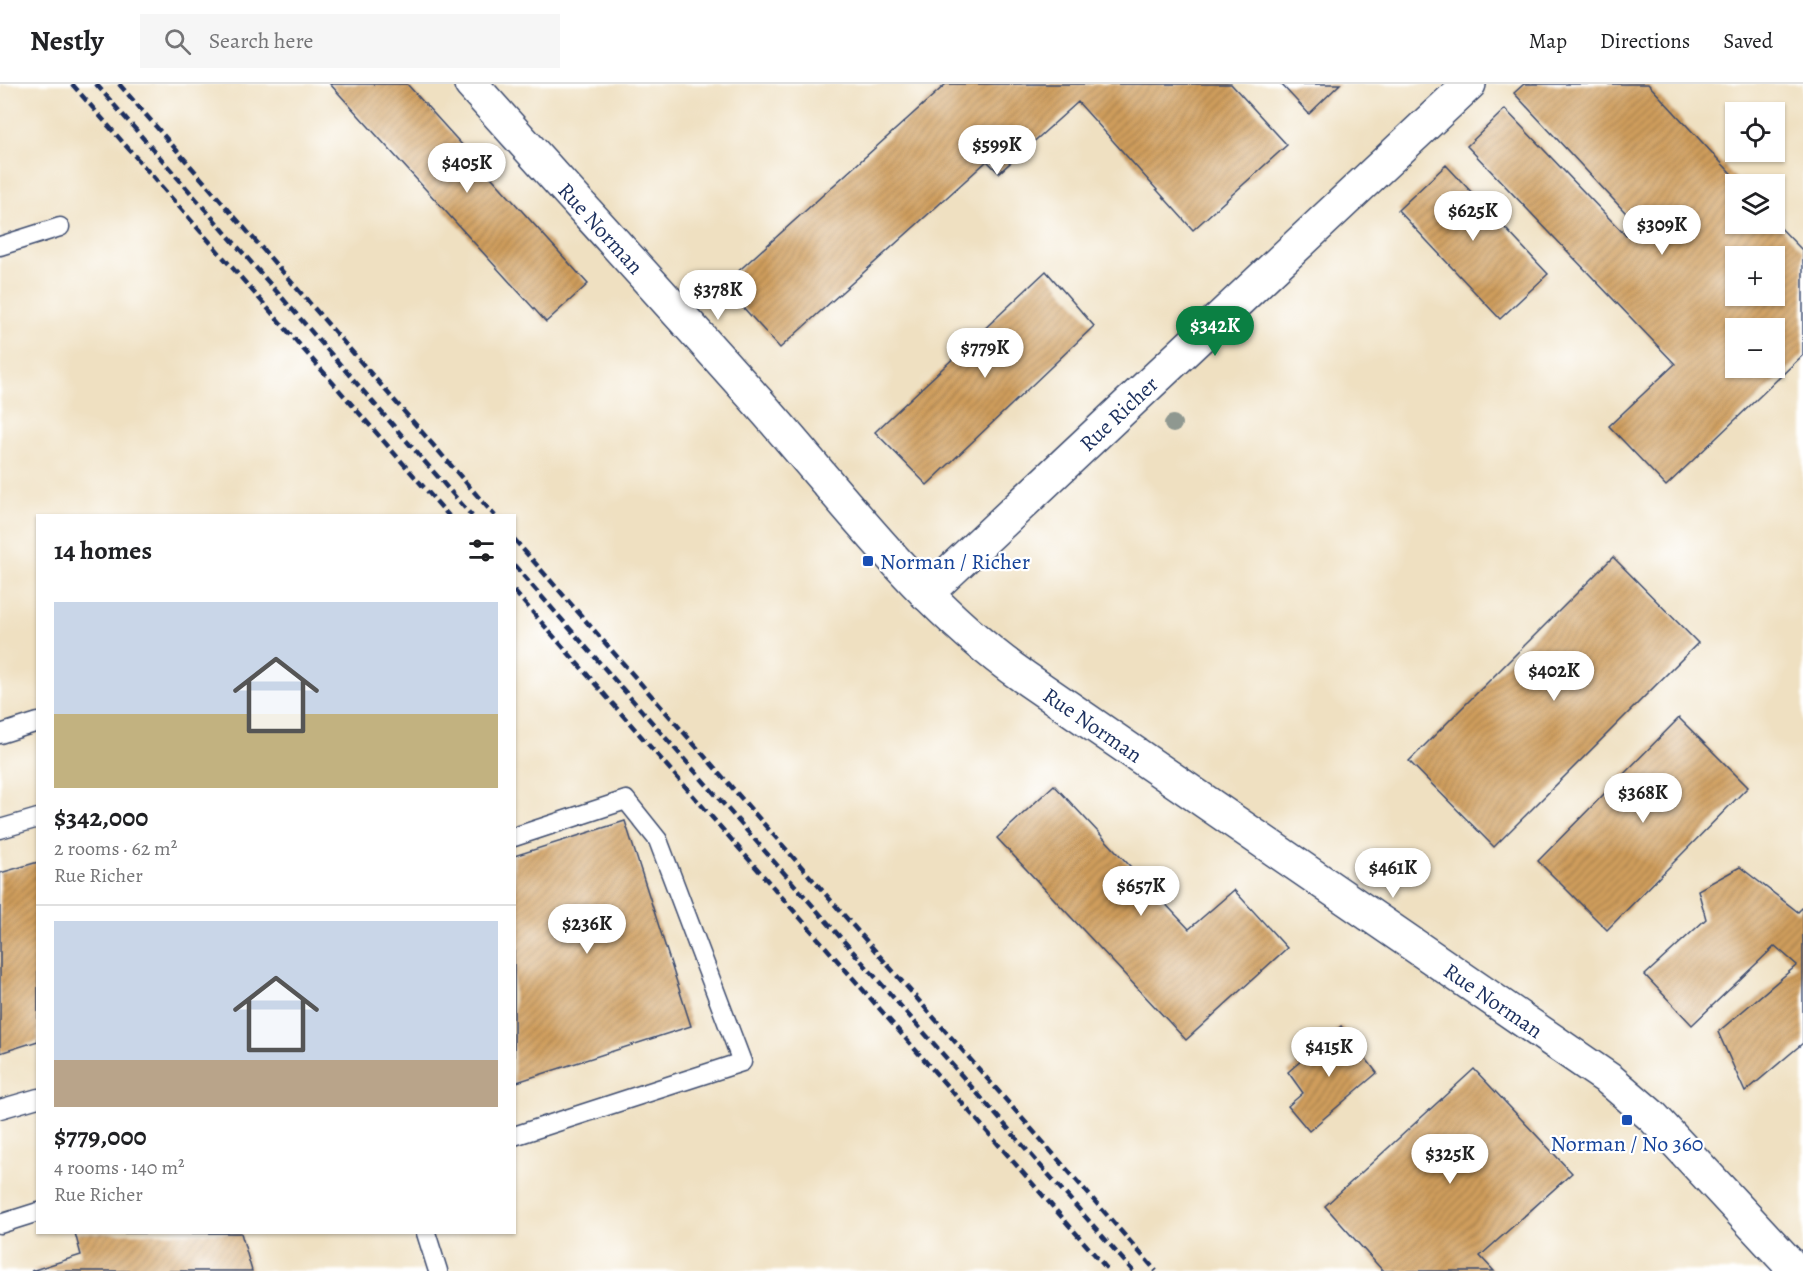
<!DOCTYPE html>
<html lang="en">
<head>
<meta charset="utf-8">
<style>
	body { margin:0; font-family:Alegreya,serif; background:#f6f6f6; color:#202124; height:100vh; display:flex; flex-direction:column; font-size:22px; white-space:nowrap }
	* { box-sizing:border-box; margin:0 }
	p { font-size:20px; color:#757577 }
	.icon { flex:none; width:33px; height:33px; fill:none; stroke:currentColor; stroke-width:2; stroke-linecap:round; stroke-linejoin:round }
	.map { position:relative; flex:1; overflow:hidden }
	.drawer { position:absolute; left:36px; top:430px; width:480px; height:720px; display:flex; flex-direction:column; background:#fff; border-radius:0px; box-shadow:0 2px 4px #0004 }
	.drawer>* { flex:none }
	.controls { position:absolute; left:1725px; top:18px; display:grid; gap:12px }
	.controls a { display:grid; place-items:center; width:60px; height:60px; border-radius:0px; background:#fff; box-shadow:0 2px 4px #0004; font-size:30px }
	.price { position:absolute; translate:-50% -51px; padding:0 14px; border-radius:21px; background:#fff; color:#222; font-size:20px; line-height:39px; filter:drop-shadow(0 2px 3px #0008) }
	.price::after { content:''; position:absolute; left:50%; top:36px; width:18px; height:14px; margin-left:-9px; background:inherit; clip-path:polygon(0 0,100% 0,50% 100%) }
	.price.selected { background:#0b8043; color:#fff }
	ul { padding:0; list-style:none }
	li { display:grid; align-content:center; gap:12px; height:318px; padding:0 18px }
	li+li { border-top:2px solid #e0e0e0 }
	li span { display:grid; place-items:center; height:186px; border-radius:0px; color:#555 }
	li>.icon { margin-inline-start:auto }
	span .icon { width:108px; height:108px; fill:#fffc; stroke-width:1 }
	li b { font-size:26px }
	h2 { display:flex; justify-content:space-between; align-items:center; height:72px; padding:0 18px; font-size:26px }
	header { display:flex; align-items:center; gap:36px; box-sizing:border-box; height:84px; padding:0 30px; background:#fff; border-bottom:2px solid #e0e0e0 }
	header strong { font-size:28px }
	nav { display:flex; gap:33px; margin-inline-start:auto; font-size:21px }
	.search { width:420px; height:54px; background:#f6f6f6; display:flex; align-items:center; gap:15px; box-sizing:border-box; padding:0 21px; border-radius:0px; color:#757577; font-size:22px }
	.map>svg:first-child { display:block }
	.building { fill:url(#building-hatch); fill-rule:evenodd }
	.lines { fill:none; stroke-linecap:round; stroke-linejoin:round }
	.service-casing { stroke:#3b4a6d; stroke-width:21 }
	.minor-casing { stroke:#3b4a6d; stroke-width:36 }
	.tertiary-casing { stroke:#3b4a6d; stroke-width:36 }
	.service { stroke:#fff; stroke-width:18 }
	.minor { stroke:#fff; stroke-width:33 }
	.tertiary { stroke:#fff; stroke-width:33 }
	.rail { stroke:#1b2f5e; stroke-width:4.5; stroke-dasharray:9 4.5; stroke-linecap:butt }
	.tree { fill:#8f9890 }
	.transit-dot { fill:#1a4fb4; stroke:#fff; stroke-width:2 }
	.labels { text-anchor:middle; stroke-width:4.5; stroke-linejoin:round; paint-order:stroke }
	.street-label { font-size:22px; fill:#1b2f5e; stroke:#fff }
	.transit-label { font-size:22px; fill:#164399; stroke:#fff; text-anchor:start }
</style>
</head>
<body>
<header>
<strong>Nestly</strong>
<div class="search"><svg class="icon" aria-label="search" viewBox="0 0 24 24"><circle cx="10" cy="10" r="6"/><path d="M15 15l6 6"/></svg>Search here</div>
<nav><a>Map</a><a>Directions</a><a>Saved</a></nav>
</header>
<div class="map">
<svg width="1803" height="1187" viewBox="0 0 1803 1187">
	<defs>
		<pattern id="building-hatch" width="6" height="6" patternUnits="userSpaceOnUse" patternTransform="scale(1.5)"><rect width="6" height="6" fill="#cf9d5c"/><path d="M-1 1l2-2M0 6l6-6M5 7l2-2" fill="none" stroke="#a7804f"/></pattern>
	</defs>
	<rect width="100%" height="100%" fill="#fff"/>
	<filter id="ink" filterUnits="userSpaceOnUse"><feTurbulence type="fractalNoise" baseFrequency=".0167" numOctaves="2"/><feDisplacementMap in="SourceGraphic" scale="12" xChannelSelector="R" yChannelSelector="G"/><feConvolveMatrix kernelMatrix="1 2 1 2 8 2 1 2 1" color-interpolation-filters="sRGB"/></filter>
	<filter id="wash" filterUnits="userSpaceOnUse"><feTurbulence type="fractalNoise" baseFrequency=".008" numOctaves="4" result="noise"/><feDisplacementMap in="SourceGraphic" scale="24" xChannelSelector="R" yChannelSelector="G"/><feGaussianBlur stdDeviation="1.35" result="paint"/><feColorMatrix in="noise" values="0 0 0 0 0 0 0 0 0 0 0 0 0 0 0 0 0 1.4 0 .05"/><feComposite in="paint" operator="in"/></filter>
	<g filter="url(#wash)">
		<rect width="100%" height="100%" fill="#efe0c1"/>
		<g id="blocks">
			<path class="building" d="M 330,0 L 407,0 L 588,200 L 546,238 Z
				M 946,0 L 1231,0 L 1287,61 L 1193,146 L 1078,18 L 999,89 L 987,77 L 780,264 L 723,201 Z
				M 1281,0 L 1340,0 L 1309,30 Z
				M 1524,0 L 1648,0 L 1741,100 L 1736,100 L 1736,140 L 1774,140 L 1774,137 L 1803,167 L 1803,271 L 1666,402 L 1609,342 L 1675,280 L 1467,62 L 1505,25 L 1626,152 L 1638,142 L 1514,9 ZM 1736,172 L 1774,172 L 1774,212 L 1736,212 ZM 1736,244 L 1774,244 L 1774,284 L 1736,284 Z
				M 1446,81 L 1548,190 L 1500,235 L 1398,126 Z
				M 1046,187 L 1094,242 L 927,401 L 875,348 Z
				M 1613,473 L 1698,559 L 1494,763 L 1409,677 Z
				M 1679,634 L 1748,703 L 1607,846 L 1538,777 Z
				M 1054,701 L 1189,845 L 1234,806 L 1287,864 L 1186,956 L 997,754 Z
				M 625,737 L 691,942 L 514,999 L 514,772 Z
				M 38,778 L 38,957 L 0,969 L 0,789 Z
				M 1740,783 L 1798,828 L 1803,823 L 1803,959 L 1745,1008 L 1718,948 L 1797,881 L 1775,862 L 1692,941 L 1645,891 L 1706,835 L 1698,806 Z
				M 1341,942 L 1377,989 L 1309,1047 L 1288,1022 L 1303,1009 L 1288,988 Z
				M 1474,985 L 1572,1089 L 1480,1172 L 1494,1187 L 1383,1187 L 1325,1122 Z
				M 75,1149 L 241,1149 L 252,1187 L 31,1187 L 81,1171 Z"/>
		</g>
	</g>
	<g filter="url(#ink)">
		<use href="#blocks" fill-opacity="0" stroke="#3b4a6d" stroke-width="1.5"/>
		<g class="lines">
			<defs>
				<path id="service" d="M 0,162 L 60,143
					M 0,650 L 38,638
					M 0,745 L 38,734
					M 514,753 L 626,716 L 658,756 L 742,978 L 514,1052
					M 0,1025 L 38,1014
					M 0,1140 L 38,1128
					M 426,1149 L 438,1187"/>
				<g id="minor">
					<path id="s1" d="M 926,510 L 1469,0"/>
				</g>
				<g id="tertiary">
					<path id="s2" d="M 471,0 C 566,106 663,211 757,317 C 842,412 918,519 1024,593 L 1610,996 L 1653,1033 L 1796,1187"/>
				</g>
			</defs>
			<use href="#service" class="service-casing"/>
			<use href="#minor" class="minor-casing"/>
			<use href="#tertiary" class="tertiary-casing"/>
			<use href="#service" class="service"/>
			<use href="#minor" class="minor"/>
			<use href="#tertiary" class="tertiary"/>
			<path class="rail" d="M 72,0 L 449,432
				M 96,0 L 472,432
				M 119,0 L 495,432
				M 514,455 L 1156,1187
				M 514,481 L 1133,1187
				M 514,507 L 1109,1187"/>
		</g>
		<circle class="tree" cx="1173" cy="340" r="9"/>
	</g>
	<g class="transit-dot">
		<rect x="862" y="471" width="12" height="12" rx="3"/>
		<rect x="1621" y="1030" width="12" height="12" rx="3"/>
	</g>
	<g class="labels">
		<g class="street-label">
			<text dy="8" stroke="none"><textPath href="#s2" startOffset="194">Rue Norman</textPath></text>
			<text dy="8" stroke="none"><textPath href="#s1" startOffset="264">Rue Richer</textPath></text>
			<text dy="8" stroke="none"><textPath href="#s2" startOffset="896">Rue Norman</textPath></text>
			<text dy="8" stroke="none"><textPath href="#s2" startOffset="1382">Rue Norman</textPath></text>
		</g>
		<g class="transit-label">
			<text x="880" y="485">Norman / Richer</text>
			<text x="1627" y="1067" text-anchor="middle">Norman / No 360</text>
		</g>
	</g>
</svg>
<div class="controls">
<a><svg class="icon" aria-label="locate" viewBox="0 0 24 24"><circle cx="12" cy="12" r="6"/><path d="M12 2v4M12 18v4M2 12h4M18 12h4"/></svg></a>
<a><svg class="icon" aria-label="layers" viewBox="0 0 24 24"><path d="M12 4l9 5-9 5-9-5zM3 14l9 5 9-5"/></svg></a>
<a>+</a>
<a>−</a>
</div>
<b class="price" style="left:997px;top:92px">$599K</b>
<b class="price" style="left:467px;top:110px">$405K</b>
<b class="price" style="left:1473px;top:158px">$625K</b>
<b class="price" style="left:1662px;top:172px">$309K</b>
<b class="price" style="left:718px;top:237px">$378K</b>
<b class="price selected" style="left:1215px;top:273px">$342K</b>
<b class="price" style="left:985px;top:295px">$779K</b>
<b class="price" style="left:1554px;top:618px">$402K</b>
<b class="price" style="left:1643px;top:740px">$368K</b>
<b class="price" style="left:1393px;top:815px">$461K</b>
<b class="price" style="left:1141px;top:833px">$657K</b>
<b class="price" style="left:587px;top:871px">$236K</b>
<b class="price" style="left:1329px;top:994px">$415K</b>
<b class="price" style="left:1450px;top:1101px">$325K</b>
<section class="drawer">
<h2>14 homes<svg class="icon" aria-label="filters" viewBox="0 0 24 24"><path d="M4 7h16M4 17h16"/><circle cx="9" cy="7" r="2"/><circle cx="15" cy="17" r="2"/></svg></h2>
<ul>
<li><span style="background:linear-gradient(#c9d6e8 60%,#c2b280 0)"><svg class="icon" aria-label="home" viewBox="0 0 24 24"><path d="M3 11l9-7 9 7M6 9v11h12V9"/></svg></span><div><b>$342,000</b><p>2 rooms · 62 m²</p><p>Rue Richer</p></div></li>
<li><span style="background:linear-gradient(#c9d6e8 75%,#b9a48a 0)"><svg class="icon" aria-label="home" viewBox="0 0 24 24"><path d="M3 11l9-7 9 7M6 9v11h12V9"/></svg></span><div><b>$779,000</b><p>4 rooms · 140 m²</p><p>Rue Richer</p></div></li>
</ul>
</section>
</div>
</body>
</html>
